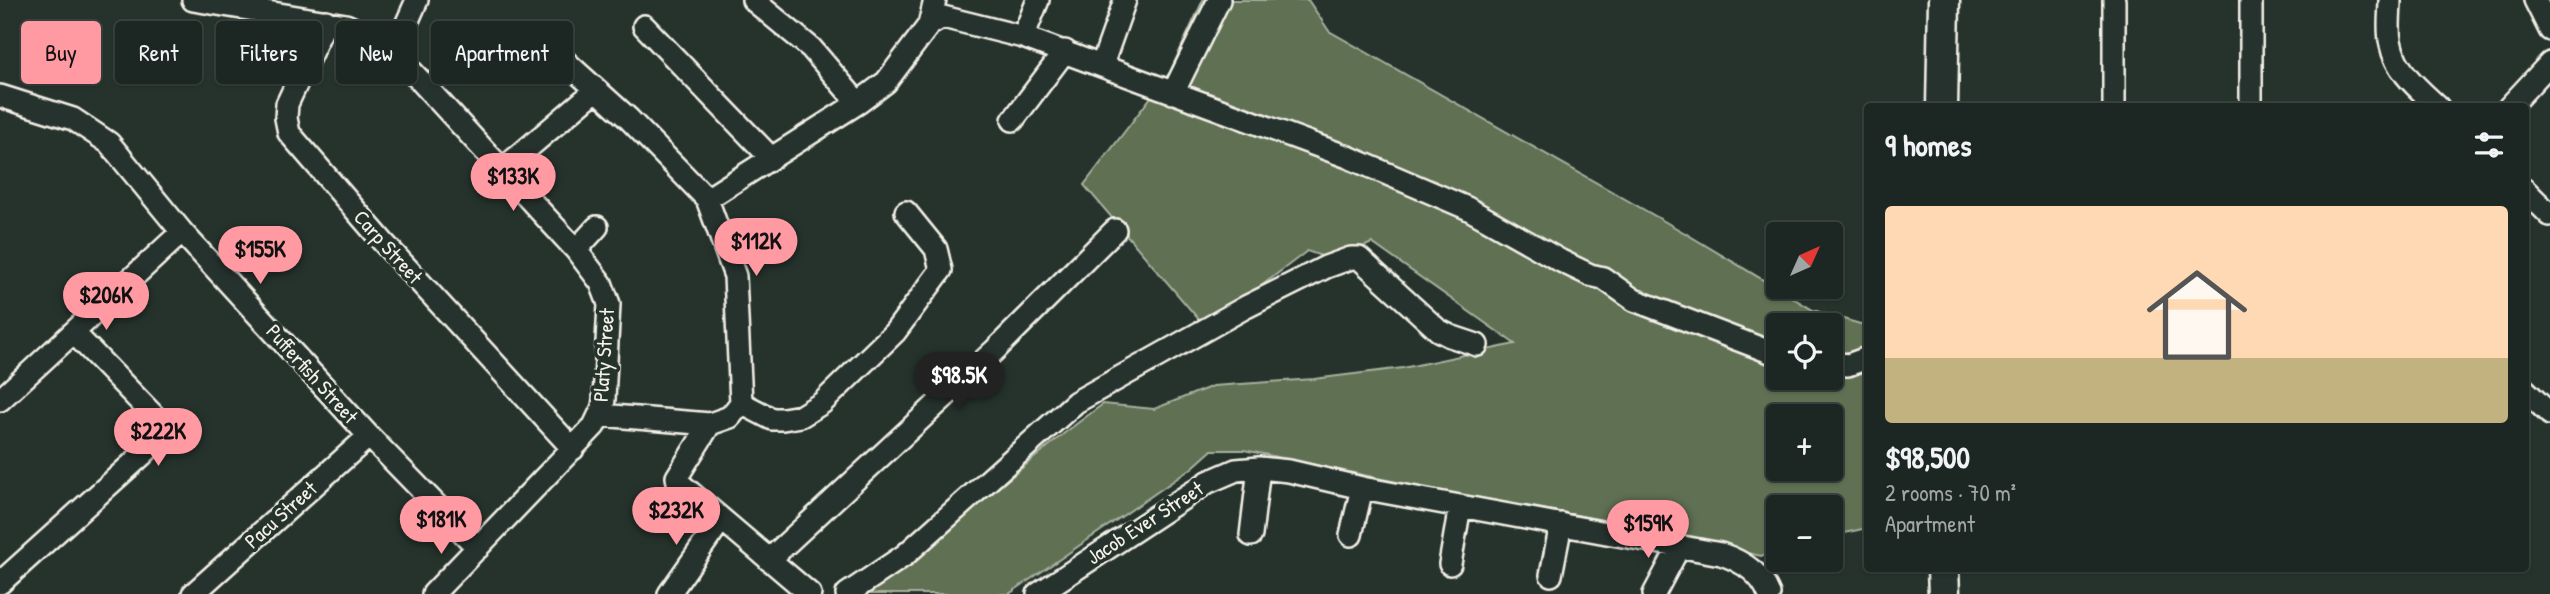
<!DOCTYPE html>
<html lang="en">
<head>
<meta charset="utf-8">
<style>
	body { margin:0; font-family:"Patrick Hand",sans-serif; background:#29322f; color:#f1f3f6; height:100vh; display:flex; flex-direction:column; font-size:26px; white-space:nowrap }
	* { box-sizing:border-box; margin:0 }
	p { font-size:23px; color:#a0a5a5 }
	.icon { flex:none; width:38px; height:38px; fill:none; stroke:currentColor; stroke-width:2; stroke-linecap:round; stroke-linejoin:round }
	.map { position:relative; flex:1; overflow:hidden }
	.panel { position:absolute; left:1864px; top:103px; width:665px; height:469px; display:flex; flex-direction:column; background:#1c2622; border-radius:7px; box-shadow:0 2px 5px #0004,0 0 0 2px #3a4340 }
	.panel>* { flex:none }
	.hud { position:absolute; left:21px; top:21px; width:665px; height:63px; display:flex; gap:14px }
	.needle { width:46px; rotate:45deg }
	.buttons { position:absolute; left:1766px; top:222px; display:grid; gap:14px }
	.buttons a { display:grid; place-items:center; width:77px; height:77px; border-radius:7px; background:#1c2622; box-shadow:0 2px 5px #0004,0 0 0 2px #3a4340; font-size:35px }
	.price { position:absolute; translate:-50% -60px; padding:0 16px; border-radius:24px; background:#ff9aa2; color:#111; font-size:23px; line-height:46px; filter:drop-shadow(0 2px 4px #0008) }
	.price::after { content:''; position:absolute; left:50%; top:42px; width:21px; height:16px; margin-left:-10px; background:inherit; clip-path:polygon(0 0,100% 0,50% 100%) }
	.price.selected { background:#222; color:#fff }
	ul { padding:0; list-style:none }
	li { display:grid; align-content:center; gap:14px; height:371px; padding:0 21px }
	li+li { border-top:2px solid #3a4340 }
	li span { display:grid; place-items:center; height:217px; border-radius:7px; color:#555 }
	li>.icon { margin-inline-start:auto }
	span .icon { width:126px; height:126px; fill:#fffc; stroke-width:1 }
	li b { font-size:30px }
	h2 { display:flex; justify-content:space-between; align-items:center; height:84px; padding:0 21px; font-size:30px }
	.tag { padding:0 24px; border-radius:7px; background:#1c2622; box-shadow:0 2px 5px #0004,0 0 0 2px #3a4340; font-size:24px; line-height:63px }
	.tag.selected { background:#ff9aa2; color:#111 }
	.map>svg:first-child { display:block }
	.green { fill:#5e7053; stroke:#a9b09e; stroke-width:2; fill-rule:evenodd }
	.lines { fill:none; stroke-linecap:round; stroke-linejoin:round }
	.street-casing { stroke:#f4f1e8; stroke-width:26 }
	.secondary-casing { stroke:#f4f1e8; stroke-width:35 }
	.street { stroke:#26332d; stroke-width:21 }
	.secondary { stroke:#26332d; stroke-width:30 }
	.labels { text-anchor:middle; stroke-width:7; stroke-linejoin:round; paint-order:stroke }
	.street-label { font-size:21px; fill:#f4f1e8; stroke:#26332d }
</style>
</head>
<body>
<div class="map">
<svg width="2550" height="594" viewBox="0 0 2550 594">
	<rect width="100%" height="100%" fill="#26332d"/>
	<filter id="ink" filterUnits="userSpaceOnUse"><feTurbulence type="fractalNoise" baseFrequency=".0143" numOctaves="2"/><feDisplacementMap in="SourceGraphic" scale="14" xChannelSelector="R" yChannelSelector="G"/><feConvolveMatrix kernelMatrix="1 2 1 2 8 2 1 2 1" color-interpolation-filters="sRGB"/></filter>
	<g filter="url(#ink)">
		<path class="green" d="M 1203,0 L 1308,0 L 1329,31 L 1685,233 L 1813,310 L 1867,326 L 1867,528 L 1831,536 L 1830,508 L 1778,508 L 1778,550 L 1761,556 L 1580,516 L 1430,489 L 1244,450 L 1212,450 L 1192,468 L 1009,594 L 854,594 L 911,559 L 1067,431 L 1103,404 L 1154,409 L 1213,386 L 1314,379 L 1403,368 L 1515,344 L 1372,243 L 1333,260 L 1307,251 L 1206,328 L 1084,185 L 1170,72 ZM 1778,326 L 1830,326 L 1830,378 L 1778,378 ZM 1778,416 L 1830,416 L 1830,469 L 1778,469 Z"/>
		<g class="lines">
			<defs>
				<path id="street" d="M 193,0 L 346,25 L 379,40 L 394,52 L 576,250 L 601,283 L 609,304 L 604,399 L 603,407 L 594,426 L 433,594
					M 753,0 L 811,48 L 858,103
					M 2390,0 C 2390,14 2387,31 2391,45 C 2396,71 2419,89 2438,107
					M 2535,0 L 2550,30
					M 326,21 L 287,104 L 286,118 L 289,133 L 383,242 L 573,449
					M 929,25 L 935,0
					M 644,26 L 771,158
					M 1023,37 L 1038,0
					M 394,52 L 417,0
					M 557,54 L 629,119 L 707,199 L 735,276 L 741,403 L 730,417 L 710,424 L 600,415
					M 1102,65 L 1125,0
					M 1173,93 L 1219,0
					M 0,96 L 73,119 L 109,143 L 182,232 L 369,436 L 478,548
					M 2114,107 L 2114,0
					M 2251,107 L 2251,0
					M 2509,107 L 2550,63
					M 1013,120 L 1065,51
					M 502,170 L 596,90
					M 2525,190 L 2550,215
					M 707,199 L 858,103 L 886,82 L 929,25 L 943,17 L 1023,37 L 1348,157 L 1467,208 L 1561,261 L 1590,275 L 1603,278 L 1634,300 L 1778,355
					M 576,250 L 597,227
					M 1830,363 L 1848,365 L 1867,358
					M 2525,390 L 2550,414
					M 0,400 L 182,232
					M 741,403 L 772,419 L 783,419 L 801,416 L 822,403 L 895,332 L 941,270 L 936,249 L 906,212
					M 710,424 L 677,477 L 678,482 L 810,594
					M 1251,535 L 1259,468
					M 1351,535 L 1362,488
					M 769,560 L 995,350 L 1115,230
					M 1450,564 L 1460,506
					M 1551,575 L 1561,524
					M 0,583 L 142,455 C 154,443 164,436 157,419 L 74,333
					M 193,594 L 369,436
					M 669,594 L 721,520
					M 847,594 L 905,555 L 1076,402 L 1246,307 L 1326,267 L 1351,258 L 1359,258 L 1438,330 L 1450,336 L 1477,345
					M 1038,594 L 1208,482 L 1236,470 L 1259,468 L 1289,471 L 1362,488 L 1721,554 C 1742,561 1761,573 1769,594
					M 1654,594 L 1679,547"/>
				<path id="secondary" d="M 1942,107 L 1944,0
					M 1943,569 L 1944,594"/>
			</defs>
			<use href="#street" class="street-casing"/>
			<use href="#secondary" class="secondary-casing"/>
			<use href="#street" class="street"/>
			<use href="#secondary" class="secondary"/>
		</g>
	</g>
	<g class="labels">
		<g class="street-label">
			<text transform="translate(388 247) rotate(48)" y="7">Carp Street</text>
			<text transform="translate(604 355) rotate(-86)" y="7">Platy Street</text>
			<text transform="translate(312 374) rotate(48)" y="7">Pufferfish Street</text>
			<text transform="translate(281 515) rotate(-42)" y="7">Pacu Street</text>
			<text transform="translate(1145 523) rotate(-33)" y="7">Jacob Ever Street</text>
		</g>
	</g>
</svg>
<div class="buttons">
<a><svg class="needle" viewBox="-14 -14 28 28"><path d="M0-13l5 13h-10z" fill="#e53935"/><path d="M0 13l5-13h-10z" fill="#a0a5a5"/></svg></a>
<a><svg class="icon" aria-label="locate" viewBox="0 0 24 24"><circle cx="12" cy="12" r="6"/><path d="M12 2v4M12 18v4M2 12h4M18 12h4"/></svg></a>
<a>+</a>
<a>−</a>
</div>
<b class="price" style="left:513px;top:213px">$133K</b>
<b class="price" style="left:756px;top:278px">$112K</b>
<b class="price" style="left:260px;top:286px">$155K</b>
<b class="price" style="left:106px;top:332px">$206K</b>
<b class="price selected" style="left:959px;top:412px">$98.5K</b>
<b class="price" style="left:158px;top:468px">$222K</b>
<b class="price" style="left:676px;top:547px">$232K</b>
<b class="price" style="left:441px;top:556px">$181K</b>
<b class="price" style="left:1648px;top:560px">$159K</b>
<div class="hud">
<a class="tag selected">Buy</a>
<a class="tag">Rent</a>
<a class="tag">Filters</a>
<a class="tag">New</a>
<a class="tag">Apartment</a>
</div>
<section class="panel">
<h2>9 homes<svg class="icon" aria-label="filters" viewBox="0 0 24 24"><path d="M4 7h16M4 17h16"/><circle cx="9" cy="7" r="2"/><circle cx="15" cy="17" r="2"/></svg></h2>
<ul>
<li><span style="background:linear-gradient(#ffd9b3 70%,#c2b280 0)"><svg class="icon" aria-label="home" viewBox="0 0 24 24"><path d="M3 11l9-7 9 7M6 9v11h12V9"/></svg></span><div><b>$98,500</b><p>2 rooms · 70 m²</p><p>Apartment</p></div></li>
</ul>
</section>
</div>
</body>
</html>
